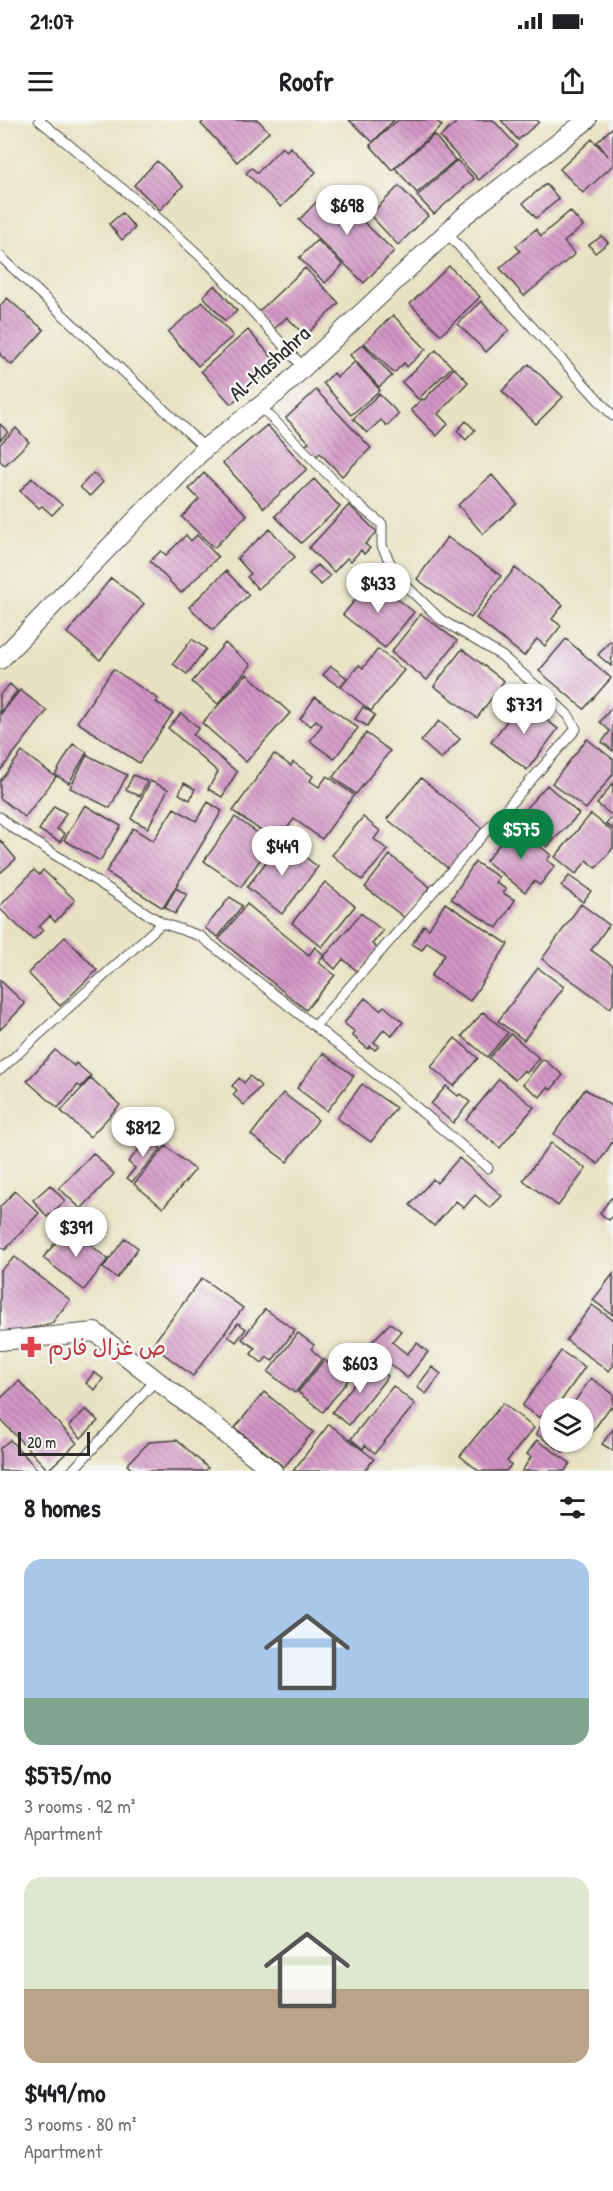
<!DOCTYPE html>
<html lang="en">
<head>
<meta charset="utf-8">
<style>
	body { margin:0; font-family:"Patrick Hand","Playpen Sans Arabic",sans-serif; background:#f6f6f6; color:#202124; height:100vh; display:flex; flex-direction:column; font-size:22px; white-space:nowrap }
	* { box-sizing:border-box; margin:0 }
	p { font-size:20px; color:#757577 }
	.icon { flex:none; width:33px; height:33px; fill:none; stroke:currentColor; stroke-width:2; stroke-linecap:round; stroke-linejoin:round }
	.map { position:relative; height:1351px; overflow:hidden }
	.side { display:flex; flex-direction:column; background:#fff; flex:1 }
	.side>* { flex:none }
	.tools { position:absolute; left:540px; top:1278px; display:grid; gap:12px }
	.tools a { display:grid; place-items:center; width:54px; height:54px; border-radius:50%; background:#fff; box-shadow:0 2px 4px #0004; font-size:30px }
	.scale { position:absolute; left:18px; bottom:15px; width:72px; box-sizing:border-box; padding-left:6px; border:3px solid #2b2b2b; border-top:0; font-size:16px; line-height:21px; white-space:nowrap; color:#2b2b2b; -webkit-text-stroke:4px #f6f6f2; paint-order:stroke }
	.price { position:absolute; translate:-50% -51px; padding:0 14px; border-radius:21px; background:#fff; color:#222; font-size:20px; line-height:39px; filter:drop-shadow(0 2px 3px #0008) }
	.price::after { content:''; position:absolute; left:50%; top:36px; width:18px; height:14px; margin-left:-9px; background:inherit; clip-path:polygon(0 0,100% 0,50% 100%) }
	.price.on { background:#0b8043; color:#fff }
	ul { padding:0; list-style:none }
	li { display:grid; align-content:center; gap:12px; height:318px; padding:0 24px }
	li span { display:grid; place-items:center; height:186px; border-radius:18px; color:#555 }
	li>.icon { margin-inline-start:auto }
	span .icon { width:108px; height:108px; fill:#fffc; stroke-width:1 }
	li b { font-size:26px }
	h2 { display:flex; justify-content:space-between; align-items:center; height:72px; padding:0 24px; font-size:26px }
	.status { display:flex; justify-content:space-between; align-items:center; height:42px; padding:0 30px; background:#fff; direction:ltr }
	.status svg { height:16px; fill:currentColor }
	header { display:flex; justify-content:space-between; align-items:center; height:78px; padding:0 24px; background:#fff; font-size:27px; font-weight:700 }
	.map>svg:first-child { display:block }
	.building { fill:url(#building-back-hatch) }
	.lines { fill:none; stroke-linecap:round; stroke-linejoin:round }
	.service-casing { stroke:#474642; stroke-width:11 }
	.minor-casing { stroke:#474642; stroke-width:20 }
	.service { stroke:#fff; stroke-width:9 }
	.minor { stroke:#fff; stroke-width:18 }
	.labels { text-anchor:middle; stroke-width:5; stroke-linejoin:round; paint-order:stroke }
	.street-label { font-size:22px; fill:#2b2b2b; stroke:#f6f6f2 }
	.health-label { font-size:22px; fill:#be3a42; stroke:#f6f6f2; text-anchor:start }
</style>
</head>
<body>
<div class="status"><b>21:07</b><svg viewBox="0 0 49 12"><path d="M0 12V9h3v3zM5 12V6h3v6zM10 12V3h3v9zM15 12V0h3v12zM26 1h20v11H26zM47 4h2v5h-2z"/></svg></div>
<header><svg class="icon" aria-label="menu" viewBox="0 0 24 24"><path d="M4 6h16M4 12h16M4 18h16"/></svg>Roofr<svg class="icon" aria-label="share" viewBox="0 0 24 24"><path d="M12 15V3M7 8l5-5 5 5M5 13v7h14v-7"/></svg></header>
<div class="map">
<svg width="613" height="1351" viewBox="0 0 613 1351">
	<defs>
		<pattern id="building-back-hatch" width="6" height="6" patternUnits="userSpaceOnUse" patternTransform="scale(1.5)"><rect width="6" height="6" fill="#d395c5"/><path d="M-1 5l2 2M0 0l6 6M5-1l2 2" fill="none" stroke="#ab7aa0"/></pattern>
	</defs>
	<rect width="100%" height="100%" fill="#f6f6f2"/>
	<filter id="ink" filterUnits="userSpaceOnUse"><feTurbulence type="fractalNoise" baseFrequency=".0167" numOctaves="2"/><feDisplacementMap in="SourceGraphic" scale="12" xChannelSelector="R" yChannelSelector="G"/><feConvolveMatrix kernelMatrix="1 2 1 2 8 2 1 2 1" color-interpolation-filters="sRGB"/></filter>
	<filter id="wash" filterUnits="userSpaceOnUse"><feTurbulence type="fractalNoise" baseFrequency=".008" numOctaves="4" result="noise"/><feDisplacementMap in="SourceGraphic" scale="24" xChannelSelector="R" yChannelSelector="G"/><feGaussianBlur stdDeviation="1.35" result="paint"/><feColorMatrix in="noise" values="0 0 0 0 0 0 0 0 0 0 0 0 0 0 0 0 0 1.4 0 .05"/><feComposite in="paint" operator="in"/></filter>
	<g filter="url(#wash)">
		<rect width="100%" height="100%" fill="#e8e2c2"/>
		<g id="blocks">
			<path class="building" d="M 205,0 L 258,0 L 269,12 L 237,42 L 201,4 Z
				M 349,0 L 394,0 L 373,22 Z
				M 398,0 L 436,0 L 442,6 L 392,50 L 370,25 Z
				M 459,0 L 493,0 L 517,26 L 479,60 L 440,17 Z
				M 501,0 L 537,0 L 539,2 L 518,20 Z
				M 613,7 L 613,45 L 583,73 L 560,49 L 592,19 L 608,36 L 597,22 Z
				M 434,15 L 455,40 L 417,73 L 395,48 Z
				M 282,27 L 287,31 L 290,27 L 316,52 L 281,87 L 246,53 L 252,48 L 257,53 Z
				M 457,40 L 474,59 L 434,94 L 417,76 Z
				M 157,41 L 183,66 L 160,90 L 134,65 Z
				M 546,64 L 559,79 L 536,98 L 523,83 Z
				M 399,66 L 428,96 L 398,125 L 370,95 Z
				M 329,69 L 394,131 L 364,163 L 299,100 Z
				M 570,91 L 583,106 L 564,122 L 575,134 L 524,176 L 500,148 L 520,131 L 516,126 L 536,109 L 541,116 Z
				M 122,93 L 135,108 L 122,120 L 109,104 Z
				M 602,116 L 608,123 L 595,133 L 589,125 Z
				M 317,120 L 343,145 L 325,163 L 299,138 Z
				M 449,146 L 480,177 L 441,215 L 410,184 Z
				M 305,148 L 339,183 L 305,216 L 287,197 L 273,210 L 257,193 Z
				M 215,165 L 237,191 L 225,201 L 203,176 Z
				M 7,178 L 44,210 L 12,245 L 0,235 L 0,186 Z
				M 481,181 L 509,210 L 486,232 L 458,204 Z
				M 203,182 L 233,216 L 198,246 L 168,212 Z
				M 393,195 L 426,229 L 407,247 L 404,243 L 394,253 L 364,223 Z
				M 248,210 L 277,243 L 231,284 L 201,251 Z
				M 363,224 L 392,256 L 379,267 L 350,235 Z
				M 436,230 L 452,247 L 418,279 L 402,262 Z
				M 355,242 L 380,270 L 351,295 L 323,263 L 334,253 L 337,257 Z
				M 529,244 L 563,277 L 536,304 L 502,271 Z
				M 454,248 L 468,262 L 438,294 L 448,304 L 437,316 L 411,290 L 422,279 L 424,280 Z
				M 316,270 L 371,328 L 342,356 L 320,333 L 315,337 L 305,326 L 309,322 L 286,298 Z
				M 379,274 L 399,294 L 387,306 L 381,300 L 367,313 L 353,299 Z
				M 466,301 L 475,310 L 466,320 L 457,311 Z
				M 0,304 L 8,312 L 0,320 Z
				M 267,305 L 307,349 L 264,388 L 223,343 Z
				M 16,308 L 29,322 L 5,345 L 0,341 L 0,324 Z
				M 93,353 L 103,362 L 90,376 L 80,367 Z
				M 204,353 L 247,395 L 214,428 L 182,397 L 199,379 L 189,369 Z
				M 492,355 L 517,384 L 483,414 L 458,385 Z
				M 32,358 L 62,385 L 52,395 L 42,386 L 39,388 L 20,371 Z
				M 314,359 L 340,387 L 301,423 L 275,396 Z
				M 349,385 L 377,412 L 365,424 L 370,428 L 364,434 L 361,430 L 351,441 L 347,438 L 334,452 L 309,428 Z
				M 270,409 L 295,437 L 258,469 L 247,457 L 251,454 L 237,438 Z
				M 186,415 L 191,421 L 197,415 L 218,437 L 181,473 L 150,441 L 161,431 L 166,435 Z
				M 447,417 L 501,456 L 471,498 L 417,459 Z
				M 317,445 L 330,456 L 321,465 L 309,454 Z
				M 515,448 L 563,485 L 552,499 L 561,506 L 545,526 L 537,519 L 524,536 L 476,498 Z
				M 226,451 L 249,475 L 213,510 L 189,487 Z
				M 111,458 L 144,484 L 100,540 L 67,513 Z
				M 372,459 L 414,492 L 385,528 L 343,495 Z
				M 421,494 L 457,521 L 427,560 L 391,532 Z
				M 192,519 L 206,529 L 187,554 L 173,544 Z
				M 566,519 L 611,558 L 584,589 L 539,551 Z
				M 610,521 L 613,524 L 611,546 L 598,535 Z
				M 225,523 L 251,545 L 218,584 L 192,562 Z
				M 378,529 L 404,550 L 371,591 L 341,567 L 359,545 L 363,548 Z
				M 462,529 L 504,561 L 477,598 L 434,566 Z
				M 331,546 L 347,558 L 340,567 L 323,555 Z
				M 113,549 L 158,579 L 156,582 L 173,593 L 139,643 L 77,602 Z
				M 247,554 L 290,593 L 246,642 L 202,603 Z
				M 10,564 L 17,571 L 0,593 L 0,574 Z
				M 20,570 L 47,591 L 0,651 L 0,595 Z
				M 315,577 L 358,608 L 334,639 L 310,621 L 322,605 L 316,600 L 311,606 L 300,599 Z
				M 522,581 L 558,609 L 527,650 L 491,622 Z
				M 613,586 L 613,631 L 602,622 L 610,611 L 600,602 Z
				M 363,587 L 375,595 L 367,606 L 355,599 Z
				M 181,593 L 199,608 L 193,615 L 237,652 L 222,677 L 208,669 L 218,652 L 168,608 Z
				M 439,601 L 460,619 L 441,639 L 421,621 Z
				M 366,613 L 390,631 L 356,674 L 333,657 Z
				M 587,619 L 613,639 L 613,654 L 586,689 L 552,663 Z
				M 73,624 L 87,632 L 69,663 L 55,655 Z
				M 22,632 L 56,657 L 25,697 L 0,678 L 0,661 Z
				M 274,634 L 291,646 L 293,642 L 313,656 L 310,661 L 319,667 L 327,656 L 354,675 L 322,719 L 294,699 L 277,722 L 233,691 Z
				M 87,635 L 127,655 L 110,688 L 70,668 Z
				M 133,655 L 147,661 L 140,676 L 126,670 Z
				M 421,658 L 482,708 L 449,749 L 387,699 Z
				M 150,661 L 168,669 L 148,708 L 131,699 Z
				M 184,663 L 195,669 L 190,680 L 179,674 Z
				M 613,663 L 613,709 L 606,704 L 613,696 L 597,684 Z
				M 547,665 L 579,694 L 547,727 L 516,699 Z
				M 208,682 L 222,691 L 163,788 L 106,752 L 133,708 L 153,721 L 174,688 L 196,701 Z
				M 85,685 L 121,706 L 100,741 L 64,720 Z
				M 54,686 L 66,693 L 57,709 L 65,714 L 60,722 L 39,710 Z
				M 591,694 L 613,712 L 613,728 L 596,748 L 587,740 L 576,754 L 555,737 Z
				M 235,697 L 272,723 L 241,767 L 204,741 Z
				M 363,697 L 380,711 L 374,719 L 388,730 L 362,760 L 332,735 Z
				M 515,706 L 551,735 L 547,740 L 555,746 L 540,765 L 534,761 L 525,772 L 486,741 L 501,722 L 499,720 L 503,714 L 506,717 Z
				M 0,720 L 16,739 L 0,753 Z
				M 283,720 L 318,747 L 282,794 L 247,767 Z
				M 390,735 L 430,767 L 405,798 L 365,767 Z
				M 475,742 L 499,757 L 496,763 L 506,769 L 503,773 L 515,780 L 497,808 L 451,779 Z
				M 34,750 L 39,755 L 43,750 L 75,780 L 55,802 L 50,796 L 39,807 L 43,810 L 33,820 L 0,789 L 0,786 Z
				M 569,756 L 591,771 L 583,782 L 561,766 Z
				M 325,762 L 355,786 L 322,827 L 292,803 Z
				M 176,768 L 187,775 L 175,794 L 165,787 Z
				M 230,777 L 242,786 L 218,817 L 205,808 Z
				M 445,783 L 508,824 L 470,881 L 431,856 L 445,834 L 427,822 L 422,830 L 412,824 L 424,805 L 429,809 Z
				M 247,784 L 309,835 L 315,827 L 324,835 L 318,842 L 335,855 L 306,890 L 219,819 Z
				M 581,784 L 609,805 L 591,830 L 613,846 L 613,884 L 610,888 L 542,839 Z
				M 361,793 L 383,811 L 372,824 L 378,829 L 358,852 L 343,839 L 335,849 L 323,838 Z
				M 65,817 L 97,850 L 60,886 L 28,853 Z
				M 538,848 L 564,867 L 524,920 L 498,901 Z
				M 0,860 L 25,884 L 0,910 Z
				M 365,878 L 380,890 L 384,886 L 403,902 L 392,916 L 384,909 L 374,922 L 379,926 L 375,930 L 370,926 L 368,929 L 352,915 L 355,912 L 344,903 Z
				M 483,892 L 508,913 L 487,937 L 462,916 Z
				M 511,914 L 539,938 L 527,953 L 524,950 L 515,960 L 489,938 Z
				M 455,918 L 478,938 L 454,966 L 431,947 Z
				M 55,930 L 74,946 L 76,943 L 91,956 L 81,967 L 78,965 L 58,988 L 27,961 Z
				M 323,933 L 354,956 L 327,991 L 297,968 Z
				M 543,939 L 563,955 L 551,970 L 548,967 L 540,977 L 523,964 Z
				M 250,956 L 261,966 L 244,985 L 233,975 L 237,970 L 232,966 L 239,958 L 244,963 Z
				M 91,958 L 120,985 L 90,1017 L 61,991 Z
				M 499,959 L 534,987 L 500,1028 L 466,1000 Z
				M 362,964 L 396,988 L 371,1022 L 337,998 Z
				M 446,966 L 458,976 L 460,974 L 470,982 L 453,1003 L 431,984 Z
				M 585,969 L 613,987 L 613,1021 L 598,1044 L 554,1014 Z
				M 283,973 L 318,1000 L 287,1042 L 251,1015 Z
				M 149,1018 L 161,1029 L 132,1062 L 127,1058 L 135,1048 L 128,1042 Z
				M 551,1023 L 586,1049 L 558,1086 L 523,1060 Z
				M 166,1026 L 195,1050 L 163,1088 L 134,1064 Z
				M 93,1033 L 114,1054 L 81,1089 L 59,1068 Z
				M 459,1038 L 502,1076 L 490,1088 L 475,1075 L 464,1088 L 456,1081 L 434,1106 L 410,1085 L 433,1059 L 437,1063 Z
				M 50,1065 L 65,1081 L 47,1097 L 33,1080 Z
				M 15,1071 L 39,1093 L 5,1130 L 0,1126 L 0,1087 Z
				M 611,1078 L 613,1079 L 613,1096 L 609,1100 L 600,1093 Z
				M 68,1107 L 108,1139 L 84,1170 L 43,1138 Z
				M 125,1118 L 138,1128 L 117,1158 L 103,1148 Z
				M 15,1137 L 70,1180 L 52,1203 L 4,1215 L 0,1211 L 0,1151 Z
				M 613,1154 L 613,1195 L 593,1180 Z
				M 202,1158 L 243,1188 L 193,1256 L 152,1225 Z
				M 592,1185 L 613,1200 L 613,1246 L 609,1251 L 566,1220 Z
				M 265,1189 L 295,1210 L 272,1241 L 267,1237 L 262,1243 L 251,1234 L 255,1228 L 242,1219 Z
				M 238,1203 L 246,1209 L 236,1222 L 228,1216 Z
				M 390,1203 L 401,1211 L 392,1222 L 407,1234 L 417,1223 L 428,1232 L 407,1258 L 368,1226 Z
				M 298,1213 L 314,1225 L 311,1229 L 322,1239 L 295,1273 L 268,1252 Z
				M 561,1231 L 585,1247 L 556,1288 L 550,1288 L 550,1301 L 542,1295 L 540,1298 L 522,1286 Z
				M 324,1240 L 331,1245 L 335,1240 L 353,1254 L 323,1292 L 298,1272 Z
				M 372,1242 L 388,1256 L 349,1305 L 332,1292 Z
				M 432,1247 L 441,1254 L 426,1274 L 417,1267 Z
				M 94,1252 L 103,1259 L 95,1270 L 86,1263 Z
				M 591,1258 L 613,1274 L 613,1289 L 610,1287 L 585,1322 L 584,1320 L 584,1288 L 570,1288 Z
				M 19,1261 L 77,1323 L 48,1350 L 0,1299 L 0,1279 Z
				M 393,1266 L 415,1284 L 375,1333 L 365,1325 L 363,1329 L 351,1319 Z
				M 264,1272 L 313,1312 L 284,1347 L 235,1308 Z
				M 503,1283 L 534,1308 L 507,1341 L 511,1345 L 506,1351 L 479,1351 L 460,1336 Z
				M 86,1289 L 98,1301 L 81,1318 L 69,1306 Z
				M 544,1301 L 550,1306 L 550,1322 L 572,1322 L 564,1333 L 536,1314 Z
				M 329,1304 L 374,1339 L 364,1351 L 293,1351 Z
				M 613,1309 L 613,1331 L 602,1324 Z
				M 10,1320 L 39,1351 L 0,1351 L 0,1328 Z
				M 177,1320 L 208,1348 L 205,1351 L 134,1351 L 127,1345 L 149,1322 Z
				M 537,1320 L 570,1343 L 565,1351 L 522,1351 L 531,1337 L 527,1334 Z"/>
		</g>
	</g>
	<g filter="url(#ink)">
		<use href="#blocks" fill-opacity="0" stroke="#474642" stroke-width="1.5"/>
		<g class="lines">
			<defs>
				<path id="service" d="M 39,0 L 165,104 L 212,147 L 303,247
					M 446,112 L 613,296
					M 0,136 L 205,328
					M 260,286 L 356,383 L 382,404 L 382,426 L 397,457 L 440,499 L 502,536 L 550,578 L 569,596 L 576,609 L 316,905
					M 0,697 L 10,706 L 162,803 L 200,816 L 396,970 L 488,1048
					M 0,950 L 162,803
					M 72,1351 L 157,1259"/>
				<path id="minor" d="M 0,540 L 205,328 L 278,272 L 464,96 L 587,0
					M 0,1221 L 95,1212 L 273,1351"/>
			</defs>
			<use href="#service" class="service-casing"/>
			<use href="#minor" class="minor-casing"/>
			<use href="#service" class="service"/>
			<use href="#minor" class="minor"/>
		</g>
	</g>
	<defs>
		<symbol id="pharmacy-bare" viewBox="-9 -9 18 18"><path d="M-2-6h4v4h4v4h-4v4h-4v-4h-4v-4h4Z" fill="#e0444e" stroke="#f6f6f2" stroke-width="2.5" paint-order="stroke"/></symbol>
	</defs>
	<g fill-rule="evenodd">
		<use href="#pharmacy-bare" x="16" y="1212" width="30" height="30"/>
	</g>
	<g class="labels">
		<g class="street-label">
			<text transform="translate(269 243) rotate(-42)" y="8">Al-Mashahra</text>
		</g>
		<g class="health-label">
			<text x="48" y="1235">ص غزال فارم</text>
		</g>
	</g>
</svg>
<div class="tools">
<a><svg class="icon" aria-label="layers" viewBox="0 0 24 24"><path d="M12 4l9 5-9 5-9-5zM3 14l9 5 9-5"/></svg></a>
</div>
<div class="scale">20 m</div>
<b class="price" style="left:347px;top:116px">$698</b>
<b class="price" style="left:378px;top:494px">$433</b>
<b class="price" style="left:524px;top:615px">$731</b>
<b class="price on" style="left:521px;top:740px">$575</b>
<b class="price" style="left:282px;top:757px">$449</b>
<b class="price" style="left:143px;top:1038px">$812</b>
<b class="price" style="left:76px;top:1138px">$391</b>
<b class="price" style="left:360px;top:1274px">$603</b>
</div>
<section class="side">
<h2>8 homes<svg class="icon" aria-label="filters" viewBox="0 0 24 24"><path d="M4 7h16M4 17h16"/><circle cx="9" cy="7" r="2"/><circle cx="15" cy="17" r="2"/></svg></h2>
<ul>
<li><span style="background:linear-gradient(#a9c7e8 75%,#7fa58c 0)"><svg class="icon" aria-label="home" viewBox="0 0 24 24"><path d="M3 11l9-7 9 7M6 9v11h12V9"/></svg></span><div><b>$575/mo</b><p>3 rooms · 92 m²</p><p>Apartment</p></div></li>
<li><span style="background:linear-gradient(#dfe7d0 60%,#b9a48a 0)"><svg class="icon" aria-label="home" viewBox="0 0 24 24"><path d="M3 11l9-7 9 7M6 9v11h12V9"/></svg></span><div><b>$449/mo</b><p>3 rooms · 80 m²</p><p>Apartment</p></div></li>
</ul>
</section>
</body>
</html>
